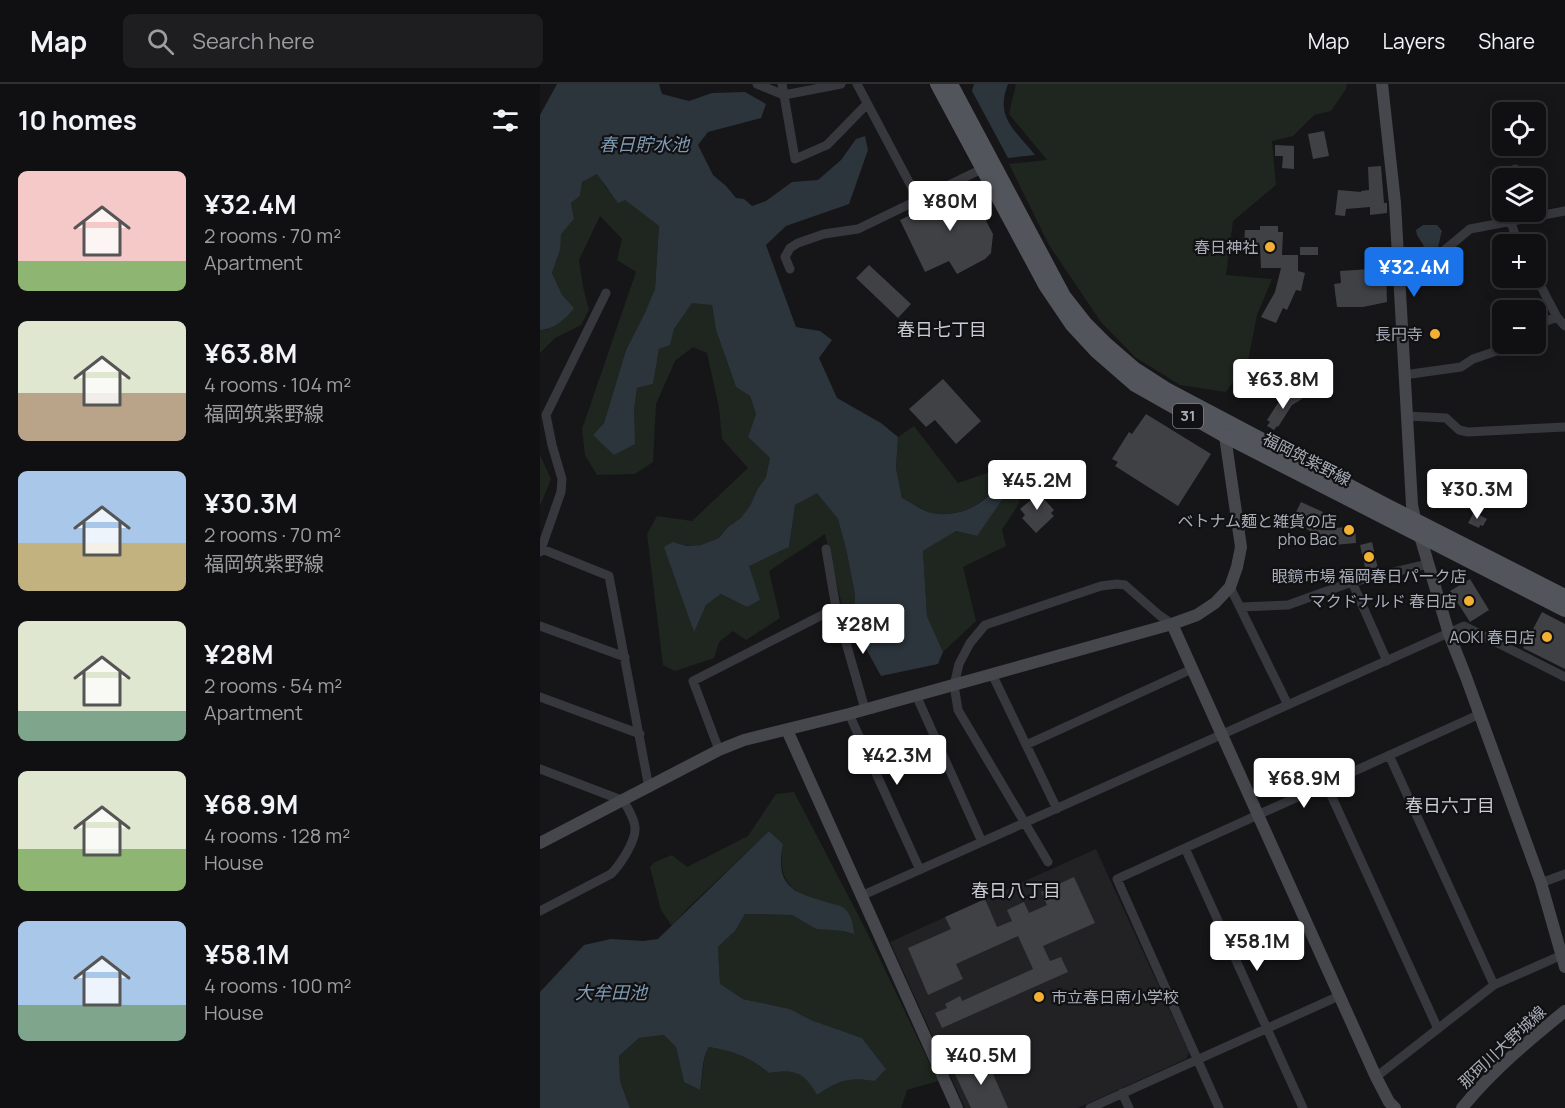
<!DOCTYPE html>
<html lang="en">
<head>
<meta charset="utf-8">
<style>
	body { margin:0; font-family:Manrope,"Noto Sans JP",sans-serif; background:#1e1e20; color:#f1f3f6; height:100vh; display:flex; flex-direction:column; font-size:22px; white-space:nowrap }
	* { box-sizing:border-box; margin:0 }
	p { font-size:20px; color:#9c9d9f }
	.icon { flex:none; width:33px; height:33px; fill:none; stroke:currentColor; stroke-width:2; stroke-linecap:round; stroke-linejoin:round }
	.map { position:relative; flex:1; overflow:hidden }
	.panel { display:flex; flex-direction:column; background:#101012; width:540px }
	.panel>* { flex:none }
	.controls { position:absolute; left:952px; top:18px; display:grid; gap:12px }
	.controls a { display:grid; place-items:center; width:54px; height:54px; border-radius:9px; background:#101012; box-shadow:0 3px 15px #0003,0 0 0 2px #303032; font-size:30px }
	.price { position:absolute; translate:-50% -51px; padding:0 14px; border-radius:6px; background:#fff; color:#222; font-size:20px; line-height:39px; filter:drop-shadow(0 2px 3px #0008) }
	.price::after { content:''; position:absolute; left:50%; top:36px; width:18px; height:14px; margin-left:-9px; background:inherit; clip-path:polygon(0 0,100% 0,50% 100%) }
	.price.current { background:#1a73e8; color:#fff }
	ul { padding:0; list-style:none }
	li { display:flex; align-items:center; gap:18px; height:150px; padding:0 18px }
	li span { display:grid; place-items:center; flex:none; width:168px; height:120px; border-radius:9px; color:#555 }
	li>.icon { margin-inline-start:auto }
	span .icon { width:72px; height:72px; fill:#fffc; stroke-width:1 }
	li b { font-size:26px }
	h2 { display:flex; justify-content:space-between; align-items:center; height:72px; padding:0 18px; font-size:26px }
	header { display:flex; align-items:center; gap:36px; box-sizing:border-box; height:84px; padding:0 30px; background:#101012; border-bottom:2px solid #303032 }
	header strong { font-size:28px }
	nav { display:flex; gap:33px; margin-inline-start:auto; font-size:21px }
	.search { width:420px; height:54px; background:#1e1e20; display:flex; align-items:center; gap:15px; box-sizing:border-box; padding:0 21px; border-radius:9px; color:#9c9d9f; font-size:22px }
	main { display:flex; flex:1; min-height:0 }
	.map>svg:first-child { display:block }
	.built { fill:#222225 }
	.green { fill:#1e261f }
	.water { fill:#2c353c }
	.building { fill:#404145 }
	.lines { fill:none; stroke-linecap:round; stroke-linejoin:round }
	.street { stroke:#37383d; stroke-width:9 }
	.secondary { stroke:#45474d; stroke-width:12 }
	.primary { stroke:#53555c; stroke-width:14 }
	.poi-dot { fill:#f2b134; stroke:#111113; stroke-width:2 }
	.labels { text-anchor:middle; stroke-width:4.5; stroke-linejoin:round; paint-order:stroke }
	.shield { fill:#111113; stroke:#7b7e86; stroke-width:1.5 }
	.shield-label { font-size:15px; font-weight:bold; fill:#a8adb8 }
	.poi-label { font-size:16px; fill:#a8adb8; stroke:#111113; text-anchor:end }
	.street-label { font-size:16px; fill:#a8adb8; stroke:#111113 }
	.water-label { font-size:18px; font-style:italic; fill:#7f9bb3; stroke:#111113 }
	.neighbourhood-label { font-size:18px; fill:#c9ccd4; stroke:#111113 }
</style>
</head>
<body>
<header>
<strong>Map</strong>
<div class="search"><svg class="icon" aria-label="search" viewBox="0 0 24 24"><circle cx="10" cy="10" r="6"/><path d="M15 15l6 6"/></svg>Search here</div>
<nav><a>Map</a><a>Layers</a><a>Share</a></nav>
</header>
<main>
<section class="panel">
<h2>10 homes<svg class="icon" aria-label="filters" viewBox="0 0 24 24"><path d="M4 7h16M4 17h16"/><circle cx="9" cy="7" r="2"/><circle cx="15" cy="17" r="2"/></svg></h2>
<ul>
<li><span style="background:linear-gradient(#f6c9c9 75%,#8fb573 0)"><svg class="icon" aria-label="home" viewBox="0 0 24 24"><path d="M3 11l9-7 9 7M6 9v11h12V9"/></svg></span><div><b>¥32.4M</b><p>2 rooms · 70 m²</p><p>Apartment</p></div></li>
<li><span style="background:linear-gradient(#dfe7d0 60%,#b9a48a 0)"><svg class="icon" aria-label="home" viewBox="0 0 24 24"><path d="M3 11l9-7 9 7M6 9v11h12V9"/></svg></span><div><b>¥63.8M</b><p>4 rooms · 104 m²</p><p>福岡筑紫野線</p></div></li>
<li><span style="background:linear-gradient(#a9c7e8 60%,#c2b280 0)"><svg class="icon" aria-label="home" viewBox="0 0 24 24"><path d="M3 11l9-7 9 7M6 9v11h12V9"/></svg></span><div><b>¥30.3M</b><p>2 rooms · 70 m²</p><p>福岡筑紫野線</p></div></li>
<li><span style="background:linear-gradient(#dfe7d0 75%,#7fa58c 0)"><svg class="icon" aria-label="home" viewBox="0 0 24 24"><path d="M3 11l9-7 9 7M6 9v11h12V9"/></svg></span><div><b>¥28M</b><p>2 rooms · 54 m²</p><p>Apartment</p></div></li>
<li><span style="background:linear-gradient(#dfe7d0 65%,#8fb573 0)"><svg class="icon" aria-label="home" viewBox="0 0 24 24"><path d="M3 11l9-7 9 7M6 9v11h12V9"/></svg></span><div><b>¥68.9M</b><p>4 rooms · 128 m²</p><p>House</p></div></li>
<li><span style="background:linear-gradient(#a9c7e8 70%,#7fa58c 0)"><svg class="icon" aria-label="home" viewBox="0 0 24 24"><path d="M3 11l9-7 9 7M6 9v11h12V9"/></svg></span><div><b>¥58.1M</b><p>4 rooms · 100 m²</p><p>House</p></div></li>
</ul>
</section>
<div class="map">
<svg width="1025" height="1024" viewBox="0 0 1025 1024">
	<rect width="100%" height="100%" fill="#161618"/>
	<path class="built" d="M 556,765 L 649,968 L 646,975 L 538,1024 L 425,1024 L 350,858 Z"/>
	<path class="green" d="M 476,0 L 807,0 L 806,5 L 791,27 L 774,31 L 753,52 L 732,57 L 736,101 L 693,137 L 686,191 L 732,195 L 717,231 L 708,277 L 686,308 L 640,301 L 595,273 L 561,238 L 509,161 L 469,80 L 507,76 L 469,30 Z
		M 57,89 L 67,105 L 85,116 L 119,142 L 115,205 L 106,229 L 86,266 L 64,339 L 54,350 L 94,326 L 97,304 L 113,300 L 119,265 L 130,261 L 134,245 L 152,218 L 172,221 L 176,246 L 196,303 L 210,312 L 216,330 L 208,353 L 230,374 L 226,393 L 217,406 L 210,422 L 202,434 L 188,443 L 179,454 L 161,461 L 148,462 L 133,458 L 153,546 L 166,521 L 181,510 L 207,523 L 208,482 L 249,463 L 255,421 L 277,408 L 298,435 L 307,469 L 315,511 L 313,541 L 303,526 L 285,450 L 229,487 L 240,534 L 206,556 L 193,547 L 179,558 L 174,574 L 135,587 L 123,581 L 107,450 L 117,432 L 152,437 L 208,384 L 182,355 L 179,324 L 167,269 L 153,263 L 135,277 L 116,320 L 113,378 L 95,390 L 57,391 L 45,371 L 42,345 L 96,188 L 77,176 L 82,155 L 60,132 L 39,176 L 43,203 L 49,226 L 41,241 L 15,254 L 0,269 L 0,246 L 7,246 L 22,211 L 12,189 L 20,166 L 20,150 L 34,135 L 31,119 L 40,112 L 42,98 Z
		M 374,342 L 418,399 L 473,380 C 492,409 478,420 462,446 L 466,462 L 423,483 L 436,537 L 403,568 L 387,532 L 383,467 L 416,447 L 437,452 L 454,405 C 440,423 415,434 392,429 C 382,426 371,418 362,414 L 356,384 L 358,353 Z
		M 0,371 L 11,395 L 0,422 Z
		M 254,708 L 328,850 L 398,997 L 367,1006 L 361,1024 L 90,1024 L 80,997 L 79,972 L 99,954 L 125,951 L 136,963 L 144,998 L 160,1006 C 164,992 161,976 169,963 C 193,967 210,973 229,989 C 255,985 264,988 277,1011 C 300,996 308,993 335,997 L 346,985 L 322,954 L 271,936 L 250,925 L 203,915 L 180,901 L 178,863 L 195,847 L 205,830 L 252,831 L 276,845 L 303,847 L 313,850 L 303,824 C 265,812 234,809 243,760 L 229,747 L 147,825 L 132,842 L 121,826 L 110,783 L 115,778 L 132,771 L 147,783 L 208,752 L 236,710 Z"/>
	<path class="water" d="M 17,0 L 119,0 L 122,10 L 149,17 L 172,9 L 205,8 L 226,20 L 221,34 L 168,48 L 158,61 L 173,91 L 186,102 L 196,114 L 204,115 L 212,122 L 226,117 L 252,98 L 278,96 L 301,76 L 316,55 L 325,52 L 328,66 L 309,120 L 246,142 L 226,161 L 256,243 L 280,247 L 292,256 L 279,274 L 297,314 L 341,339 L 358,353 L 356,384 L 362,414 C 371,418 382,427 392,429 C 416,434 440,423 455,405 L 464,413 L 437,452 L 416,447 L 383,467 L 387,532 L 403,568 L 398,580 L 341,592 L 313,541 L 315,511 L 307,469 L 298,435 L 277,409 L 255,421 L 249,463 L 209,482 L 220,516 L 207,523 L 181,510 L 166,521 L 154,548 L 124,463 L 133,458 L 147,462 L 161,461 L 179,454 L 188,443 L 201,434 L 210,422 L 217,406 L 226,393 L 230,374 L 208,353 L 216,330 L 210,312 L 196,303 L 176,246 L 172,221 L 152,219 L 134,245 L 130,261 L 119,265 L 113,300 L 97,304 L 94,326 L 95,360 L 74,371 L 53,351 L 64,339 L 86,266 L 105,229 L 115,205 L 119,142 L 85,116 L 78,119 L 57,90 L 42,98 L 40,112 L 31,119 L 34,135 L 21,150 L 20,166 L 12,189 L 22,211 L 34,224 C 27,234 13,246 0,246 L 0,31 Z
		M 434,0 L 468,0 C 454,35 477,47 495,71 L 468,74 L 432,7 Z
		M 883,141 L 897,141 L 902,147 C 900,152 900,157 898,163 C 895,170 881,180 874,183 L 869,179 L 869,173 L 884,162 L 877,151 L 876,146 Z
		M 229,747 L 243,760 C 235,801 251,808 286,818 C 291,820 300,821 304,824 C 312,831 313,841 314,850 L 303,847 L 276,845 L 252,831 L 205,830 L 195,847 L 178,863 L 180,900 L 203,915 L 250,925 L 271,936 L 322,954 L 346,985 L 335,997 C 308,993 299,996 277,1011 C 264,988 255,985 229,989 C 210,973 193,967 169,963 C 161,975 163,992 160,1006 L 144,998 L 136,963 L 124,951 L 99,954 L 79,972 L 80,997 L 90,1024 L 0,1024 L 0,908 L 44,861 L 71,855 L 103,857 L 118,855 Z"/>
	<path class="building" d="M 784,47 L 789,72 L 773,75 L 768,50 Z
		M 735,61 L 754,62 L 754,85 L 742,84 L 743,72 L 735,72 Z
		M 841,82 L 844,119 L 847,119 L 847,129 L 830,131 L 830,123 L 806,125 L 805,132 L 795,131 L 798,106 L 821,108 L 821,107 L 829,106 L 828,83 Z
		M 427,101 L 453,150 L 451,169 L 445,175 L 417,190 L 409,177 L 385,188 L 360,136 L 381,126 L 379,123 Z
		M 720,142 L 738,142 L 738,148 L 743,148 L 742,171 L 758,171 L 758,187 L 765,189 L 761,207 L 756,206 L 747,226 L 743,224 L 736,239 L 721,233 L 735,208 L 741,184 L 721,184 L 720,162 L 704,161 L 705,146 L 720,146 Z
		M 760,163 L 778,163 L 778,171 L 760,171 Z
		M 329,181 L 371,220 L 358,234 L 316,194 Z
		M 846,184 L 847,218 L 823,223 L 797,223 L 794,200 L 801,199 L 800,187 Z
		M 403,295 L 441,337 L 416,360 L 395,336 L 386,343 L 369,325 Z
		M 758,307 L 762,315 L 752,321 L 738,343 L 737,342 L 734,346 L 727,342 L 730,338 L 727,336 L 738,319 Z
		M 606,330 L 671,370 L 638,422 L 575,382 L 578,378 L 572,375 L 589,348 L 592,350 Z
		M 498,404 L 505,412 L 503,414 L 514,426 L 511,429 L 514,432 L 496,449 L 482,434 L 485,431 L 480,425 L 492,415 L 489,412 Z
		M 761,418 L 783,428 L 776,446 L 815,442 L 816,459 L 783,462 L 783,455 L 768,446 L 754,432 Z
		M 934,428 L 947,435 L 943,442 L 940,441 L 939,444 L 928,439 Z
		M 832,458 L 838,485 L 826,488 L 820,461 Z
		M 930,495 L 949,526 L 930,538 L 910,507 Z
		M 1002,528 L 1025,540 L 1025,585 L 983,564 Z
		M 534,793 L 555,839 L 503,862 L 510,877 L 521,873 L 528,888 L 402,944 L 395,929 L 407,924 L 405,920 L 420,912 L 422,917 L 493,885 L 478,852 L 416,880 L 423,895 L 388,911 L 368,864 L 411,845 L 405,833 L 445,815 L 457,843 L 472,837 L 467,826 L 484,818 L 489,829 L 507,821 L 501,808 Z
		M 446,974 L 468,1024 L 431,1024 L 414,988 Z"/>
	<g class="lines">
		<path class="street" d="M 217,0 L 244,11 L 242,0
			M 301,0 L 244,11 L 255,75 L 287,61 L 327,20
			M 317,0 L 378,115
			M 975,85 L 991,94
			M 996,98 L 1001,132
			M 971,138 L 978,160
			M 250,185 L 245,173 L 250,164 L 258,159 L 284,150 L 318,145 L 442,85
			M 858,193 L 877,189 L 930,145 L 1025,127
			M 996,193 L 1017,233 L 1025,242
			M 996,241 L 1017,233
			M 864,291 L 921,283 L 933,275 L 977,260
			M 867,332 L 906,334 L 919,346 L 928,348 L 1025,343
			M 2,465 L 69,492 L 109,704
			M 286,465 L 296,524 L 325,625
			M 0,468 L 21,408 L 22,395 L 12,361 L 6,331 L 66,209
			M 812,498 L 888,480
			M 690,503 L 748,621
			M 701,523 L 748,521 L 812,498 L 847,577
			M 0,542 L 85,573
			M 452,590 L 517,725
			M 376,611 L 442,758
			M 0,613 L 100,650
			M 309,630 L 380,786
			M 486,661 L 652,585
			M 179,666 L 153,597 L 296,524
			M 849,671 L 954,901
			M 0,685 L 84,717 C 87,724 95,735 95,744 C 96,757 80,781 71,790 L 0,827
			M 786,700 L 898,945
			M 645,764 L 763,1024
			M 508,778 L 418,626 L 414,601 L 419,580 L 430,559 L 445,541 L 561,502 L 577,500 L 585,501 L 619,531 L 632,540
			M 1001,799 L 1025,790
			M 321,812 L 924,542 L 1025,593
			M 836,993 L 954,901 L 1022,871
			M 582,1009 L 589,1024
			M 550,1024 L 799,912
			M 679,1024 L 577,795 L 940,630"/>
		<path class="secondary" d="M 842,0 L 855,119 L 872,421 L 875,435 L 909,550 L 926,593 L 1001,799 L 1025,883
			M 632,540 L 836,993 L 849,1018 L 855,1024
			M 247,646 L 417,1024
			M 0,759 L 179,666 L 204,656 L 309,630 L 632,540 L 657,531 L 675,519 L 690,503 L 697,483 L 701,463 L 685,352
			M 922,1024 C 952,987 988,957 1025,927"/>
		<path class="primary" d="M 397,0 L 505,201 L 532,241 L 556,267 L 595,301 L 685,352 L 1025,526
			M 411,0 L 524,212 L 546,240 L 565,259 L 595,285 L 626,305 L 842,419 L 1025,512"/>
	</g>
	<g class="poi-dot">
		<circle cx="730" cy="163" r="6"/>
		<circle cx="895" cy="250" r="6"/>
		<circle cx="809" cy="446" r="6"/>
		<circle cx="829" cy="473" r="6"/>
		<circle cx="929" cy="517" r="6"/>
		<circle cx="1007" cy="553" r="6"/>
		<circle cx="499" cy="913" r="6"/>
	</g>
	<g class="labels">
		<rect class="shield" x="633" y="320" width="30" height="24" rx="4.5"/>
		<g class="shield-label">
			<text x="648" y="337">31</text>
		</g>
		<g class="poi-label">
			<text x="718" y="169">春日神社</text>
			<text x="883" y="256">長円寺</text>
			<text x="797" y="443">ベトナム麺と雑貨の店<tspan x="797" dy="18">pho Bac</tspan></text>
			<text x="829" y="498" text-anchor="middle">眼鏡市場 福岡春日パーク店</text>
			<text x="917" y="523">マクドナルド 春日店</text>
			<text x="995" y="559">AOKI 春日店</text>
			<text x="511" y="919" text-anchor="start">市立春日南小学校</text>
		</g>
		<g class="street-label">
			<text transform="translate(767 375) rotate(27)" y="6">福岡筑紫野線</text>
			<text transform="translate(962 963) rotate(-43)" y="6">那珂川大野城線</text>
		</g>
		<g class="water-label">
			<text x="104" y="67">春日貯水池</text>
			<text x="71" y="915">大牟田池</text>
		</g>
		<g class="neighbourhood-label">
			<text x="402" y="252">春日七丁目</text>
			<text x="910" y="728">春日六丁目</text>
			<text x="476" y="813">春日八丁目</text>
		</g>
	</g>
</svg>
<div class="controls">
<a><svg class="icon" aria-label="locate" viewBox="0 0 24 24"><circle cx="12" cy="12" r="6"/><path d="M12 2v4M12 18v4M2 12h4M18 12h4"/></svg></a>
<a><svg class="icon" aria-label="layers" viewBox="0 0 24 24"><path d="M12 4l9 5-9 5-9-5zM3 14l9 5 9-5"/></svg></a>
<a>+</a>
<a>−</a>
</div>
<b class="price" style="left:410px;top:148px">¥80M</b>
<b class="price current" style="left:874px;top:214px">¥32.4M</b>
<b class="price" style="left:743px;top:326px">¥63.8M</b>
<b class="price" style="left:497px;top:427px">¥45.2M</b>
<b class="price" style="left:937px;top:436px">¥30.3M</b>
<b class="price" style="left:323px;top:571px">¥28M</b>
<b class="price" style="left:357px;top:702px">¥42.3M</b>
<b class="price" style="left:764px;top:725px">¥68.9M</b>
<b class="price" style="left:717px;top:888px">¥58.1M</b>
<b class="price" style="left:441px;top:1002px">¥40.5M</b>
</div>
</main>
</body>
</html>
